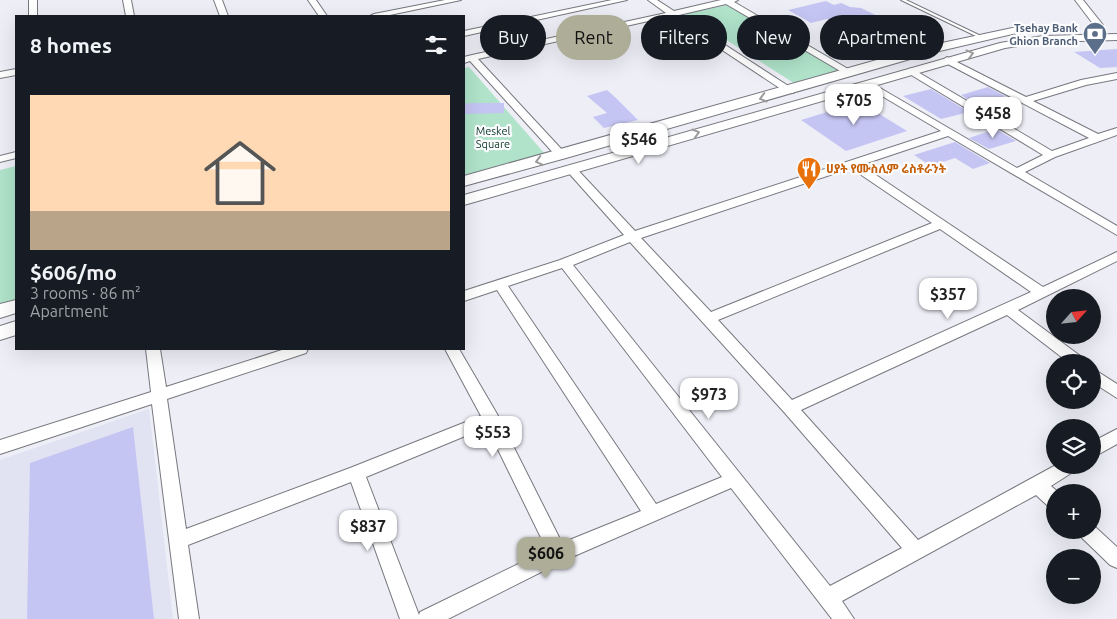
<!DOCTYPE html>
<html lang="en">
<head>
<meta charset="utf-8">
<style>
	body { margin:0; font-family:Ubuntu,"Noto Sans Ethiopic",sans-serif; background:#20242c; color:#f1f3f6; height:100vh; display:flex; flex-direction:column; font-size:19px; white-space:nowrap }
	* { box-sizing:border-box; margin:0 }
	p { font-size:16px; color:#9ea1a6 }
	.icon { flex:none; width:28px; height:28px; fill:none; stroke:currentColor; stroke-width:2; stroke-linecap:round; stroke-linejoin:round }
	.map { position:relative; flex:1; overflow:hidden }
	.details { position:absolute; left:15px; top:15px; width:450px; height:335px; display:flex; flex-direction:column; background:#171b24; border-radius:0px; box-shadow:0 5px 20px #0002 }
	.details>* { flex:none }
	.guide { position:absolute; left:480px; top:15px; width:475px; height:45px; display:flex; gap:10px }
	.needle { width:32px; rotate:63deg }
	.tools { position:absolute; left:1046px; top:289px; display:grid; gap:10px }
	.tools a { display:grid; place-items:center; width:55px; height:55px; border-radius:50%; background:#171b24; box-shadow:0 5px 20px #0002; font-size:25px }
	.price { position:absolute; translate:-50% -42px; padding:0 11px; border-radius:10px; background:#fff; color:#222; font-size:16px; line-height:32px; filter:drop-shadow(0 1px 2px #0008) }
	.price::after { content:''; position:absolute; left:50%; top:30px; width:15px; height:11px; margin-left:-8px; background:inherit; clip-path:polygon(0 0,100% 0,50% 100%) }
	.price.active { background:#adad98; color:#111 }
	ul { padding:0; list-style:none }
	li { display:grid; align-content:center; gap:10px; height:265px; padding:0 15px }
	li+li { border-top:1px solid #363941 }
	li span { display:grid; place-items:center; height:155px; border-radius:0px; color:#555 }
	li>.icon { margin-inline-start:auto }
	span .icon { width:90px; height:90px; fill:#fffc; stroke-width:1 }
	li b { font-size:21px }
	h2 { display:flex; justify-content:space-between; align-items:center; height:60px; padding:0 15px; font-size:21px }
	.tag { padding:0 18px; border-radius:22px; background:#171b24; box-shadow:0 5px 20px #0002; font-size:18px; line-height:45px }
	.tag.active { background:#adad98; color:#111 }
	.map>svg:first-child { display:block }
	.built { fill:#e1e2f2 }
	.green { fill:#b0e3ca }
	.building { fill:#c5c5f3 }
	.lines { fill:none; stroke-linecap:round; stroke-linejoin:round }
	.lane-casing { stroke:#77777f; stroke-width:2 }
	.street-casing { stroke:#77777f; stroke-width:2 }
	.secondary-casing { stroke:#77777f; stroke-width:2 }
	.lane { fill:#fff; fill-rule:evenodd }
	.street { fill:#fff; fill-rule:evenodd }
	.secondary { fill:#fff; fill-rule:evenodd }
	.oneway { stroke:#9b9b9c }
	.labels { text-anchor:middle; stroke-width:4.5; stroke-linejoin:round; paint-order:stroke }
	.far-service-label { font-size:11px; font-weight:bold; fill:#4e5e75; stroke:#fcfcfe; text-anchor:end }
	.far-park-label { font-size:11px; fill:#0d3928; stroke:#fcfcfe }
	.food-label { font-size:12px; font-weight:bold; fill:#c56008; stroke:#fcfcfe; text-anchor:start }
</style>
</head>
<body>
<div class="map">
<svg width="1117" height="619" viewBox="0 0 1117 619">
	<rect width="100%" height="100%" fill="#eeeef7"/>
	<path class="built" d="M 149,409 L 173,619 L 0,619 L 0,460 Z"/>
	<path class="green" d="M 727,5 L 844,74 L 800,87 L 686,14 Z
		M 469,67 L 545,154 L 464,176 L 464,68 Z
		M 16,166 L 16,305 L 0,310 L 0,170 Z"/>
	<path class="building" d="M 826,1 L 834,5 L 841,3 L 850,7 L 861,8 L 890,22 L 887,26 L 899,32 L 877,38 L 866,32 L 851,31 L 827,19 L 811,23 L 788,10 Z
		M 1117,49 L 1117,67 L 1100,68 L 1074,52 Z
		M 988,87 L 1005,96 L 977,105 L 961,95 Z
		M 931,89 L 969,112 L 941,119 L 903,96 Z
		M 607,90 L 616,98 L 638,120 L 604,128 L 593,117 L 607,113 L 587,96 Z
		M 860,102 L 907,131 L 846,151 L 801,120 Z
		M 472,103 L 504,103 L 504,113 L 464,114 L 464,104 Z
		M 996,129 L 1016,141 L 989,149 L 969,138 Z
		M 955,142 L 990,163 L 973,169 L 955,158 L 931,166 L 914,155 Z
		M 133,427 L 154,619 L 27,619 L 30,463 Z"/>
	<g class="lines">
		<defs>
			<path id="lane" d="M 901,0 L 906,0 L 983,37 L 980,38 Z"/>
			<path id="street" d="M 29,0 L 37,0 L 37,16 L 29,16 Z
				M 123,0 L 131,0 L 134,16 L 126,16 Z
				M 214,0 L 222,0 L 228,16 L 220,16 Z
				M 308,0 L 316,0 L 327,16 L 319,16 Z
				M 445,0 L 461,0 L 385,16 L 370,16 L 374,14 Z
				M 612,0 L 627,0 L 464,36 L 464,31 Z
				M 648,0 L 657,0 L 674,11 L 721,0 L 738,0 L 734,2 L 855,73 L 850,76 L 847,75 L 726,4 L 679,15 L 793,89 L 793,93 L 787,93 L 671,16 L 478,59 L 565,153 L 566,155 L 561,158 L 557,157 L 470,61 L 464,63 L 464,57 L 472,55 L 666,13 Z
				M 1075,0 L 1083,0 L 1103,25 L 1103,29 L 1097,29 Z
				M 947,57 L 1026,97 L 1081,80 L 1117,73 L 1117,79 L 1086,85 L 1033,101 L 1098,134 L 1117,128 L 1117,135 L 1055,157 L 1025,172 L 1117,226 L 1117,235 L 948,136 L 861,165 L 1043,287 L 1117,252 L 1117,261 L 1018,310 L 1083,358 L 1085,362 L 1068,362 L 1007,315 L 801,410 L 918,540 L 1056,465 L 1078,465 L 1076,470 L 1051,486 L 1058,492 L 1055,492 L 1055,509 L 1049,507 L 1036,495 L 842,601 L 854,619 L 832,619 L 731,488 L 565,560 L 448,619 L 400,619 L 351,482 L 188,545 L 199,619 L 179,619 L 152,404 L 0,454 L 0,440 L 151,392 L 146,349 L 160,349 L 166,387 L 285,349 L 308,349 L 306,353 L 167,399 L 186,529 L 350,468 L 481,416 L 445,349 L 459,349 L 497,414 L 562,543 L 641,511 L 497,290 L 464,301 L 464,291 L 560,260 L 624,235 L 567,171 L 565,169 L 567,167 L 575,167 L 635,231 L 941,131 L 865,86 L 865,82 L 868,81 L 1017,168 L 1043,155 L 908,73 L 906,71 L 911,68 L 1052,151 L 1089,138 L 944,62 L 943,60 ZM 851,168 L 932,223 L 711,312 L 641,238 ZM 940,229 L 1031,292 L 792,400 L 718,320 ZM 630,242 L 784,412 L 902,548 L 830,586 L 573,265 ZM 562,268 L 722,477 L 656,504 L 508,286 ZM 487,427 L 547,550 L 420,612 L 419,615 L 366,477 Z
				M 16,69 L 16,75 L 0,78 L 0,72 Z
				M 16,152 L 16,158 L 0,162 L 0,156 Z
				M 1092,368 L 1117,384 L 1117,398 L 1092,382 Z
				M 1117,429 L 1117,444 L 1092,458 L 1092,442 Z
				M 1092,524 L 1117,547 L 1117,568 L 1110,565 L 1080,536 L 1077,530 L 1092,530 Z"/>
			<path id="secondary" d="M 1017,27 L 1021,28 L 1023,30 L 1021,32 L 931,53 L 566,158 L 464,186 L 464,176 L 923,47 Z
				M 1117,34 L 1117,40 L 1043,42 L 1005,48 L 464,205 L 464,195 L 1000,43 L 1043,36 Z
				M 16,300 L 16,313 L 0,318 L 0,304 Z
				M 16,321 L 16,335 L 0,340 L 0,326 Z"/>
		</defs>
		<use href="#lane" class="lane-casing"/>
		<use href="#street" class="street-casing"/>
		<use href="#secondary" class="secondary-casing"/>
		<use href="#lane" class="lane"/>
		<use href="#street" class="street"/>
		<use href="#secondary" class="secondary"/>
	</g>
	<defs><path id="oneway-chevron" d="M-2-3.5L2.5 0L-2 3.5" fill="none" stroke-width="1.6" stroke-linecap="round" stroke-linejoin="round" transform="scale(1.25)"/></defs>
	<g class="oneway">
		<use href="#oneway-chevron" transform="translate(970 54) rotate(-15)"/>
		<use href="#oneway-chevron" transform="translate(763 98) rotate(165)"/>
		<use href="#oneway-chevron" transform="translate(696 133) rotate(-16)"/>
		<use href="#oneway-chevron" transform="translate(539 161) rotate(165)"/>
	</g>
	<defs>
		<symbol id="bank-pin" viewBox="-11 -11 22 30"><path d="M0 17L-7.5 6A9.5 9.5 0 1 1 7.5 6Z" fill="#5c6f8a" stroke="#fcfcfe"/><path d="M-6-4H6V4H-6ZM0-2.3a2.3 2.3 0 1 0 0 4.6a2.3 2.3 0 1 0 0-4.6Z" fill="#fff"/></symbol>
		<symbol id="restaurant-pin" viewBox="-11 -11 22 30"><path d="M0 17L-7.5 6A9.5 9.5 0 1 1 7.5 6Z" fill="#e8710a" stroke="#fcfcfe"/><path d="M-5-6h1v4h1v-4h1v4h1v-4h1v5L-1.5 .5V6h-2V.5L-5-1ZM5-6V6H3V1.5H1.5Q1.5-4 5-6Z" fill="#fff"/></symbol>
	</defs>
	<g fill-rule="evenodd">
		<use href="#bank-pin" x="1081" y="20" width="28" height="38"/>
		<use href="#restaurant-pin" x="795" y="155" width="28" height="38"/>
	</g>
	<g class="labels">
		<g class="far-service-label">
			<text x="1078" y="32">Tsehay Bank<tspan x="1078" dy="13">Ghion Branch</tspan></text>
		</g>
		<g class="far-park-label">
			<text x="493" y="135">Meskel<tspan x="493" dy="13">Square</tspan></text>
		</g>
		<g class="food-label">
			<text x="826" y="173">ሀያት የሙስሊም ሬስቶራንት</text>
		</g>
	</g>
</svg>
<div class="tools">
<a><svg class="needle" viewBox="-14 -14 28 28"><path d="M0-13l5 13h-10z" fill="#e53935"/><path d="M0 13l5-13h-10z" fill="#9ea1a6"/></svg></a>
<a><svg class="icon" aria-label="locate" viewBox="0 0 24 24"><circle cx="12" cy="12" r="6"/><path d="M12 2v4M12 18v4M2 12h4M18 12h4"/></svg></a>
<a><svg class="icon" aria-label="layers" viewBox="0 0 24 24"><path d="M12 4l9 5-9 5-9-5zM3 14l9 5 9-5"/></svg></a>
<a>+</a>
<a>−</a>
</div>
<b class="price" style="left:854px;top:126px">$705</b>
<b class="price" style="left:993px;top:139px">$458</b>
<b class="price" style="left:639px;top:165px">$546</b>
<b class="price" style="left:948px;top:320px">$357</b>
<b class="price" style="left:709px;top:420px">$973</b>
<b class="price" style="left:493px;top:458px">$553</b>
<b class="price" style="left:368px;top:552px">$837</b>
<b class="price active" style="left:546px;top:579px">$606</b>
<div class="guide">
<a class="tag">Buy</a>
<a class="tag active">Rent</a>
<a class="tag">Filters</a>
<a class="tag">New</a>
<a class="tag">Apartment</a>
</div>
<section class="details">
<h2>8 homes<svg class="icon" aria-label="filters" viewBox="0 0 24 24"><path d="M4 7h16M4 17h16"/><circle cx="9" cy="7" r="2"/><circle cx="15" cy="17" r="2"/></svg></h2>
<ul>
<li><span style="background:linear-gradient(#ffd9b3 75%,#b9a48a 0)"><svg class="icon" aria-label="home" viewBox="0 0 24 24"><path d="M3 11l9-7 9 7M6 9v11h12V9"/></svg></span><div><b>$606/mo</b><p>3 rooms · 86 m²</p><p>Apartment</p></div></li>
</ul>
</section>
</div>
</body>
</html>
